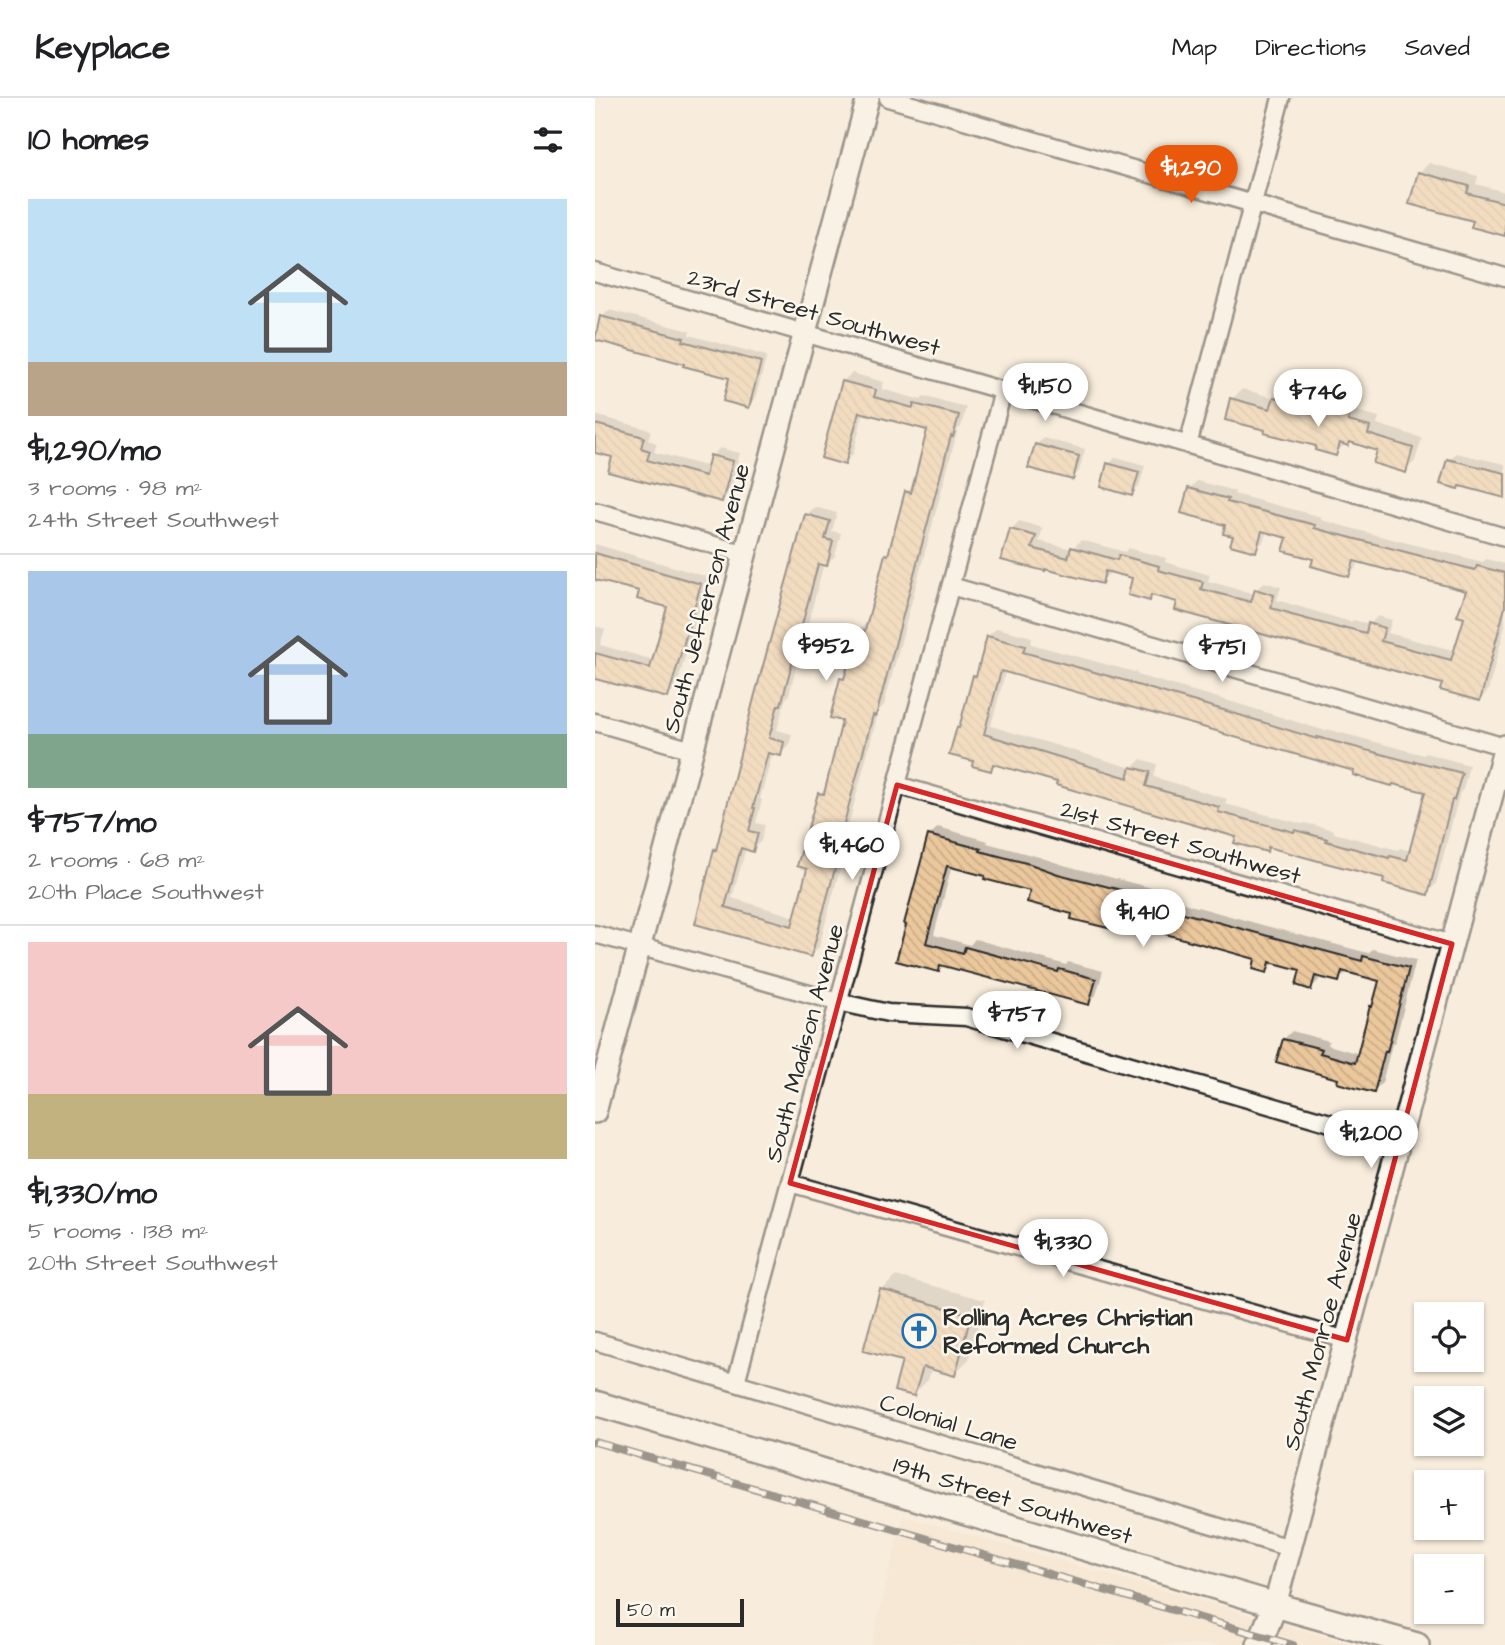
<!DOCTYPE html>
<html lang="en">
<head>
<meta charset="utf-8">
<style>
	body { margin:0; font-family:"Architects Daughter",sans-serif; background:#f2f2f2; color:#202124; height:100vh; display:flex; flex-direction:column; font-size:26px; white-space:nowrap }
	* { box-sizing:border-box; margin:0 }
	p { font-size:23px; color:#757577 }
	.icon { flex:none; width:38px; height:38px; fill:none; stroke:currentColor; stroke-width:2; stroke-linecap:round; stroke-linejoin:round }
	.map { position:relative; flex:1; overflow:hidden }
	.panel { display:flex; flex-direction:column; background:#fff; width:595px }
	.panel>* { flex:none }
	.fabs { position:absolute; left:819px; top:1204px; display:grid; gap:14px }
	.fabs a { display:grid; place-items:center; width:70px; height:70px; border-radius:0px; background:#fff; box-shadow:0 2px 5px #0004; font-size:35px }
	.scale { position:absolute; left:21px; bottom:18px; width:128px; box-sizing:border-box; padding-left:7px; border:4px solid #2b2b2b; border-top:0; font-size:19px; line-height:24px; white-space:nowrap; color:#2b2b2b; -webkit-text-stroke:5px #fbf7ec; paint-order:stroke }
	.price { position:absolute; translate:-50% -60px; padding:0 16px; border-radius:24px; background:#fff; color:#222; font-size:23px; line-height:46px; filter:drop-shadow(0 2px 4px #0008) }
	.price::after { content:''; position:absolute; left:50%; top:42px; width:21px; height:16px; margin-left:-10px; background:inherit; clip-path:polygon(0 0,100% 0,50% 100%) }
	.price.current { background:#ea580c; color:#fff }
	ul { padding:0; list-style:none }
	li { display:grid; align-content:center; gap:14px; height:371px; padding:0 28px }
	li+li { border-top:2px solid #e0e0e0 }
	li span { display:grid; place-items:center; height:217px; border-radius:0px; color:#555 }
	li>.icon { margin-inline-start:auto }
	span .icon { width:126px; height:126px; fill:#fffc; stroke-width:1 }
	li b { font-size:30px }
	h2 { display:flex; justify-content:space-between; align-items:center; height:84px; padding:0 28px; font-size:30px }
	header { display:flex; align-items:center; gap:42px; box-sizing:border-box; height:98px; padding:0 35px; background:#fff; border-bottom:2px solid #e0e0e0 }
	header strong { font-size:33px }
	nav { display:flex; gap:38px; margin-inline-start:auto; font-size:24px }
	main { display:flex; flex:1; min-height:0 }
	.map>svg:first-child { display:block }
	.built { fill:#f4e2c9 }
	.shadow { fill:#0003; fill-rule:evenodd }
	.building { fill:url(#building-back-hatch); stroke:#2b2b2b; stroke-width:2; fill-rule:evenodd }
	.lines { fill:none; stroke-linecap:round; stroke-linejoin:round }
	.minor-casing { stroke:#2b2b2b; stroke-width:21 }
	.tertiary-casing { stroke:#2b2b2b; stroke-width:26 }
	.secondary-casing { stroke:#2b2b2b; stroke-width:28 }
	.minor { stroke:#fbf7ec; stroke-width:16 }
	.tertiary { stroke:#fbf7ec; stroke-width:21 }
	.secondary { stroke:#fbf7ec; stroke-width:23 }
	.rail-casing { stroke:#2b2b2b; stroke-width:8 }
	.rail { stroke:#fbf7ec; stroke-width:5; stroke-dasharray:16; stroke-linecap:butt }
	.marked { fill:none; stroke:#d62828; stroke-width:5; stroke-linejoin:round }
	.labels { text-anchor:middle; stroke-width:5; stroke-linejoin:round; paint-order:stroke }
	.street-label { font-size:24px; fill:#2b2b2b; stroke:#fbf7ec }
	.poi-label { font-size:24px; font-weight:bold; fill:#2b2b2b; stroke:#fbf7ec; text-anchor:start }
</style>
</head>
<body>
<header>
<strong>Keyplace</strong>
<nav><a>Map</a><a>Directions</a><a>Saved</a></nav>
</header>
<main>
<section class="panel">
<h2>10 homes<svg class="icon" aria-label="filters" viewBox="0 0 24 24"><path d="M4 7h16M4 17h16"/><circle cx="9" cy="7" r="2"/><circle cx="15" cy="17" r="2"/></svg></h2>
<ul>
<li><span style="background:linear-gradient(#bfe0f5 75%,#b9a48a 0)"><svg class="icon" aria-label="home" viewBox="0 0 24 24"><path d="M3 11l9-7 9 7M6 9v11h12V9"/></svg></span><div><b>$1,290/mo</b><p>3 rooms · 98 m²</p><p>24th Street Southwest</p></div></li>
<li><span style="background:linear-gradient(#a9c7e8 75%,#7fa58c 0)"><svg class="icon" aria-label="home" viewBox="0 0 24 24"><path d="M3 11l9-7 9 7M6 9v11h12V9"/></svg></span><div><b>$757/mo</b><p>2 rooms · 68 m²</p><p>20th Place Southwest</p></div></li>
<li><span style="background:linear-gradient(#f6c9c9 70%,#c2b280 0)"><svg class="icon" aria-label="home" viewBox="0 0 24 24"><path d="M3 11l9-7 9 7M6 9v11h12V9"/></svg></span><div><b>$1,330/mo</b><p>5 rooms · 138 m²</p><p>20th Street Southwest</p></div></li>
</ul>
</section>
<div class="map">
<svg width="910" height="1547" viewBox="0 0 910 1547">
	<defs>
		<pattern id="building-back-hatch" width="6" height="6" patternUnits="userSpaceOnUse" patternTransform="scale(1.75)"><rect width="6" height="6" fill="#ebc79c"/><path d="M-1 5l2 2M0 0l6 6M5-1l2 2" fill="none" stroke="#caab87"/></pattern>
	</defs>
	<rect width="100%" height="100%" fill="#f8eddc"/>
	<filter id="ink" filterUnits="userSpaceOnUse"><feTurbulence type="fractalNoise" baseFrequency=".0143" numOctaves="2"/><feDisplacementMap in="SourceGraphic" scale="14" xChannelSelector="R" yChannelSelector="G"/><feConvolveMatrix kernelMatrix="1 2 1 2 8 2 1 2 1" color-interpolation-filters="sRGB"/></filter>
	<g filter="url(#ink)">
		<path class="built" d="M 308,1418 L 760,1547 L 276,1547 Z"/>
		<path class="shadow" d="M 834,65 L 883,78 L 881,86 L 910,94 L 910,136 L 880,122 L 824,75 Z
			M 14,212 L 95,233 L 94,237 L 172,258 L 160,301 L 153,308 L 136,279 L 7,219 Z
			M 257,275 L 289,284 L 287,291 L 326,302 L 329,298 L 371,309 L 366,329 L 363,331 L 289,607 L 284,612 L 251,736 L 254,737 L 224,849 L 216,857 L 102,825 L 211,417 L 220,409 L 242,415 L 237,433 L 246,435 L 240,458 L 231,466 L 229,465 L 194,597 L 190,602 L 182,632 L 197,636 L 194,648 L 185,656 L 178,654 L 165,701 L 167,702 L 161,725 L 170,727 L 166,743 L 157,752 L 151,750 L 137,800 L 201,819 L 214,769 L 225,696 L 233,688 L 249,621 L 247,581 L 252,576 L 264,532 L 273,523 L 291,457 L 296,452 L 312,394 L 320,386 L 334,331 L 269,313 L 258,356 L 249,365 L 248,283 Z
			M 690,290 L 740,303 L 746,296 L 765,302 L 762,313 L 784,319 L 782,326 L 827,340 L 820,363 L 810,373 L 784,352 L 756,343 L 751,345 L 740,356 L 723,347 L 672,331 L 637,301 L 647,291 L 680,300 Z
			M 0,317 L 56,332 L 53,342 L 62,345 L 59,354 L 114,369 L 117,358 L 125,350 L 145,355 L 135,394 L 127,402 L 20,358 L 0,354 Z
			M 448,340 L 490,351 L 484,373 L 477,380 L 441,347 Z
			M 861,355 L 910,366 L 910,398 L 854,362 Z
			M 521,359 L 550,367 L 544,389 L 537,396 L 514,366 Z
			M 602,383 L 640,393 L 639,396 L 727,419 L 726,422 L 785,438 L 888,464 L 891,461 L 910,466 L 910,528 L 893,593 L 885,601 L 849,584 L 559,496 L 554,501 L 539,479 L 515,473 L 514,476 L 506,484 L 451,469 L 416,432 L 424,423 L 448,430 L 444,443 L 477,451 L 486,442 L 530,454 L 533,450 L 571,460 L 570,464 L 615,477 L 613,483 L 660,496 L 661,492 L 669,484 L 686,489 L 682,502 L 756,524 L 758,522 L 775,526 L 783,518 L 797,522 L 793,535 L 861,553 L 871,519 L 874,492 L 764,462 L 762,469 L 754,477 L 720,459 L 694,439 L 672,433 L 668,444 L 660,452 L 640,437 L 633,426 L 594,391 Z
			M 0,446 L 113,479 L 81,591 L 73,598 L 0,578 L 0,528 L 10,531 L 5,547 L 59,562 L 75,507 L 46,492 L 0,480 Z
			M 402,530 L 437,539 L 436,546 L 543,575 L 542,577 L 634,603 L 731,633 L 732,631 L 829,657 L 830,655 L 874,667 L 868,692 L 865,694 L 841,786 L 832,795 L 791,779 L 675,748 L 671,752 L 643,738 L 464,682 L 401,665 L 396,671 L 380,662 L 363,630 L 366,627 L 379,578 L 384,573 L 393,538 ZM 411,572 L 832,693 L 816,753 L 805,750 L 803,752 L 739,735 L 739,732 L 710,725 L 708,726 L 630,706 L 632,701 L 559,679 L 562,666 L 546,661 L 537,670 L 396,628 Z
			M 343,729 L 393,743 L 392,745 L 444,759 L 472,768 L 572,794 L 570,800 L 682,831 L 773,855 L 778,851 L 821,862 L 800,944 L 797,946 L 787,985 L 778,993 L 745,980 L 689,941 L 697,933 L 734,943 L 733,947 L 764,956 L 786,882 L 752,874 L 743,882 L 725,877 L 724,882 L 716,890 L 707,871 L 680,864 L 671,873 L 662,860 L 543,827 L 540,830 L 521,825 L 517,829 L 479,815 L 437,792 L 392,777 L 357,767 L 339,837 L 375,847 L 380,841 L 471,867 L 473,864 L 508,873 L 501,897 L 493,905 L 349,866 L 343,872 L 303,861 L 334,738 Z
			M 301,1178 L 390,1202 L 374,1261 L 359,1276 L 337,1270 L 333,1282 L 319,1296 L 287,1192 Z"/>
		<path class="building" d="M 823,74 L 874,88 L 872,95 L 910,105 L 910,138 L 876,129 L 878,123 L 814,106 Z
			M 5,218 L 89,240 L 88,243 L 166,264 L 154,310 L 128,303 L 134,280 L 88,268 L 89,266 L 0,242 Z
			M 247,283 L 281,292 L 279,299 L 318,310 L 319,306 L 364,317 L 358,339 L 356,338 L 281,618 L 278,617 L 244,744 L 247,745 L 216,859 L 100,826 L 119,751 L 121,752 L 159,600 L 210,416 L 235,423 L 230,441 L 238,443 L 232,468 L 223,466 L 186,607 L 183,607 L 174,640 L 189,644 L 186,658 L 173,655 L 158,710 L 160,710 L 154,733 L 163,735 L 158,754 L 146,750 L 130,809 L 197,828 L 212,771 L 202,768 L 223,695 L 229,696 L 247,623 L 235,620 L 245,580 L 249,581 L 263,531 L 270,533 L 290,456 L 293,457 L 310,393 L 316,395 L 332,332 L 264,314 L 250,367 L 226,360 Z
			M 679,299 L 732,313 L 734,306 L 756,313 L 753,323 L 775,329 L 773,336 L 818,350 L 811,375 L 778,365 L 782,353 L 755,344 L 753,348 L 745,345 L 741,358 L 720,352 L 721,348 L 669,335 L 670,332 L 630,322 L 635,300 L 675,311 Z
			M 0,326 L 49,339 L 46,350 L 55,353 L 52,362 L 110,378 L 115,357 L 138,363 L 127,404 L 13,374 L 17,359 L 0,355 Z
			M 440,346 L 484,358 L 478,382 L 433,370 Z
			M 852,361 L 910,375 L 910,400 L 865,388 L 864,391 L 845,386 Z
			M 512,365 L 544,374 L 537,398 L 506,389 Z
			M 593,390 L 633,401 L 632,404 L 720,427 L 719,430 L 776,445 L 880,472 L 882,468 L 910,475 L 910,509 L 885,603 L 845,592 L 847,586 L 580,512 L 582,504 L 556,497 L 555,503 L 533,497 L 537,480 L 510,473 L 507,486 L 450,471 L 450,473 L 406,462 L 415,431 L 441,438 L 437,450 L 473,460 L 476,449 L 522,462 L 524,457 L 564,468 L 563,472 L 608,484 L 606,491 L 656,504 L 660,491 L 679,497 L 676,510 L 694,515 L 693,516 L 748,531 L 748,529 L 771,535 L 773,525 L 790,530 L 786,543 L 856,562 L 869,520 L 862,518 L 871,493 L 759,463 L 754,479 L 716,468 L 718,461 L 688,453 L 692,440 L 667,433 L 661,454 L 635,447 L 638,438 L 628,436 L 630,427 L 586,415 Z
			M 0,455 L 106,486 L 73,600 L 0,581 L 0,555 L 55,570 L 72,509 L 42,501 L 44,493 L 0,482 Z
			M 392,538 L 430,548 L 428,554 L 535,584 L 535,585 L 625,611 L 722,641 L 722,639 L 820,665 L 820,663 L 867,675 L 859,702 L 857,702 L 833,797 L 788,785 L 789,780 L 727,764 L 673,749 L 672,754 L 639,745 L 641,739 L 461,687 L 462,684 L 398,666 L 396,673 L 377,668 L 378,663 L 354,657 L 362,629 L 364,630 L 378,577 L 381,578 ZM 406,573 L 629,635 L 629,636 L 759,673 L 758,677 L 797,688 L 798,686 L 830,694 L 812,762 L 795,758 L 794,760 L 731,743 L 732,741 L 700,732 L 699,734 L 623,714 L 624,709 L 551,688 L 555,674 L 536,669 L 533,680 L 389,636 Z
			M 333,737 L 386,751 L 385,753 L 435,766 L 463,776 L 565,802 L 563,808 L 673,838 L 767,863 L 768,858 L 814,870 L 792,954 L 790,953 L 779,995 L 742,985 L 743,981 L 681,964 L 688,941 L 727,951 L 725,955 L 760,965 L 775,908 L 777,909 L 784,883 L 747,873 L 744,884 L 720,878 L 716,892 L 701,887 L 705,872 L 675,864 L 672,875 L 658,871 L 660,861 L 542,828 L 541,832 L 518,826 L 517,831 L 476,821 L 477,816 L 432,804 L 435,793 L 389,781 L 390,778 L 352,768 L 331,845 L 368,855 L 370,849 L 463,874 L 464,871 L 501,881 L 494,907 L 345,867 L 344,874 L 301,863 L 311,827 L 309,826 Z
			M 285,1191 L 376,1217 L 360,1278 L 328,1269 L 319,1298 L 299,1293 L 307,1263 L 268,1253 Z"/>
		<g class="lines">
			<defs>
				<path id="minor" d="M 293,0 L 910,179
					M 0,174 L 910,439
					M 593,347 L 686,0
					M 0,413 L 150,456
					M 356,488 L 910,649
					M 0,624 L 97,652
					M 302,687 L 857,846
					M 0,836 L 243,904 L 293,915 L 371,919 L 804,1045
					M 195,1085 L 752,1242
					M 0,1243 L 695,1450
					M 141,1284 L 408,293"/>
				<path id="tertiary" d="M 0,1014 L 273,0
					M 680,1507 L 910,648"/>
				<path id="secondary" d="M 0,1305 L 701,1513 L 822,1547
					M 664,1547 L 680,1507"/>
			</defs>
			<use href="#minor" class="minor-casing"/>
			<use href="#tertiary" class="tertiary-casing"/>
			<use href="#secondary" class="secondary-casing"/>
			<use href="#minor" class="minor"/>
			<use href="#tertiary" class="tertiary"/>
			<use href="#secondary" class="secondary"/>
			<defs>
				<path id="rail" d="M 0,1344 L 698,1547"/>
			</defs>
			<use href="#rail" class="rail-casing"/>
			<use href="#rail" class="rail"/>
		</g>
	</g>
	<path d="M0 0H910V1547H0ZM 302,687 L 857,846 L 752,1242 L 195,1085 Z" fill="#f8eddc" fill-opacity=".55" fill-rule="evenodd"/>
	<path class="marked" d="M 302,687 L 857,846 L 752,1242 L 195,1085 Z"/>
	<defs>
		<symbol id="church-ring" viewBox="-11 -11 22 22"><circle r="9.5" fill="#fbf7ec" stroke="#1f6fb2" stroke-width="1.5"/><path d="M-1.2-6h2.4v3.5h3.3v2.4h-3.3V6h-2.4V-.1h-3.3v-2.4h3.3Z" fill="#1f6fb2"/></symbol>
	</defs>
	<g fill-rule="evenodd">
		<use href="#church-ring" x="305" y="1214" width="38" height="38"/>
	</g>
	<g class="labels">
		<g class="street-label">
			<text transform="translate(219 214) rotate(16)" y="8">23rd Street Southwest</text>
			<text transform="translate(111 500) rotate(-75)" y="8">South Jefferson Avenue</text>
			<text transform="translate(586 744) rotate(16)" y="8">21st Street Southwest</text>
			<text transform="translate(209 945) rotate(-75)" y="8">South Madison Avenue</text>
			<text transform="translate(727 1233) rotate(-75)" y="8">South Monroe Avenue</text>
			<text transform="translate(354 1324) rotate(17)" y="8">Colonial Lane</text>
			<text transform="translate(418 1402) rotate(17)" y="8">19th Street Southwest</text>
		</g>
		<g class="poi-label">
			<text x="348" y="1227">Rolling Acres Christian<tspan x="348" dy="28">Reformed Church</tspan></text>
		</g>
	</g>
</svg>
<div class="fabs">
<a><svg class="icon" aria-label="locate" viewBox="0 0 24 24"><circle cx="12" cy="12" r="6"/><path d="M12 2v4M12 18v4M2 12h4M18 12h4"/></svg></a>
<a><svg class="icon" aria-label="layers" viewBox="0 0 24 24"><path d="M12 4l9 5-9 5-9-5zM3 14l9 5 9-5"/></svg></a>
<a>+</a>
<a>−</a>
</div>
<div class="scale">50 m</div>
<b class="price current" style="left:596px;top:107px">$1,290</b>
<b class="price" style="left:450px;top:325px">$1,150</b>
<b class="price" style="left:723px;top:331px">$746</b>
<b class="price" style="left:231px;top:585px">$952</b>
<b class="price" style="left:627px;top:586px">$751</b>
<b class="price" style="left:257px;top:784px">$1,460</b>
<b class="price" style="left:548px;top:851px">$1,410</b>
<b class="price" style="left:422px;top:953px">$757</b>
<b class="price" style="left:776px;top:1072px">$1,200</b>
<b class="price" style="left:468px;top:1181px">$1,330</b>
</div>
</main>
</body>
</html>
